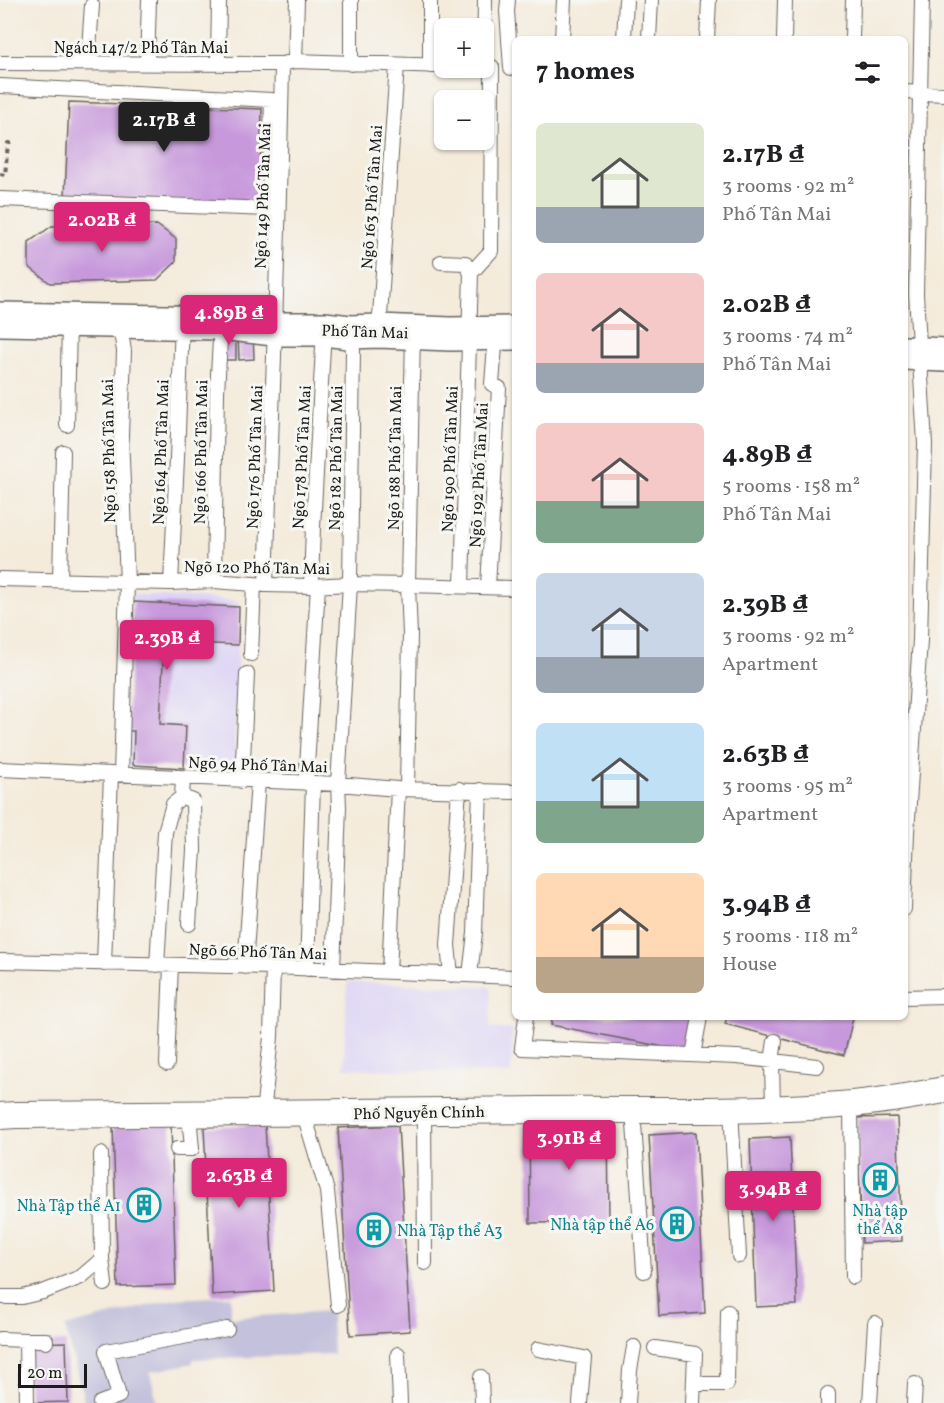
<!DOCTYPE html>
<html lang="en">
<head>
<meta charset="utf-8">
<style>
	body { margin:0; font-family:Vollkorn,serif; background:#f6f6f6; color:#202124; height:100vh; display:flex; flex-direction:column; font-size:22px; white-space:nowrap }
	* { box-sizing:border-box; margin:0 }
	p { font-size:20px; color:#757577 }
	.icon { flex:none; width:33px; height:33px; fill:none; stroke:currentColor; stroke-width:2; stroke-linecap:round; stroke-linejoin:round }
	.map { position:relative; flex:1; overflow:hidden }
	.drawer { position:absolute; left:512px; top:36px; width:396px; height:984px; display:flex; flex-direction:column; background:#fff; border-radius:9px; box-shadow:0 2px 4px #0004 }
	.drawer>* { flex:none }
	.controls { position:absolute; left:434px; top:18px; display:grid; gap:12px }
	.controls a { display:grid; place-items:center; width:60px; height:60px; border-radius:9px; background:#fff; box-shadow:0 2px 4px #0004; font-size:30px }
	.scale { position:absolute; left:18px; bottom:15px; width:69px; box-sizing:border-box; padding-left:6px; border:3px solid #1c1c1c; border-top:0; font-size:16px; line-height:21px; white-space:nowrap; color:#1c1c1c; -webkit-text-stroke:4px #f6f6f2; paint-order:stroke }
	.price { position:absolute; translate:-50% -51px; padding:0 14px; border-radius:6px; background:#db2777; color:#fff; font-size:20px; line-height:39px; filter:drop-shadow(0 2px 3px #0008) }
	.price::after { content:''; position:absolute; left:50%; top:36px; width:18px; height:14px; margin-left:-9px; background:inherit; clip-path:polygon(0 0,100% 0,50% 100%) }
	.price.active { background:#222; color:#fff }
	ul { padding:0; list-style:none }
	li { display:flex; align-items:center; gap:18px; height:150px; padding:0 24px }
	li span { display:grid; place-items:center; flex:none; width:168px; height:120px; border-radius:9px; color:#555 }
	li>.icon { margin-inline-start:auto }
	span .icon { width:72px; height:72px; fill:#fffc; stroke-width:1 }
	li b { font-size:26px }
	h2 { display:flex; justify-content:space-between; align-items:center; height:72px; padding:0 24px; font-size:26px }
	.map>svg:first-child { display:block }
	.built { fill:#ded5f5 }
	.industrial { fill:#c3c1db }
	.building { fill:#c799dc }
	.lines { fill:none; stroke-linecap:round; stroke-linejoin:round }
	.service-casing { stroke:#68645f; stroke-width:16 }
	.minor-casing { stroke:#68645f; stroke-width:28 }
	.tertiary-casing { stroke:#68645f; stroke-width:36 }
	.path { stroke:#68645f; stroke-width:4; stroke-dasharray:4.5 4.5; stroke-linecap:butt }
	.service { stroke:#fff; stroke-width:14 }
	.minor { stroke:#fff; stroke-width:26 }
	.tertiary { stroke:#fff; stroke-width:33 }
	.labels { text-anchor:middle; stroke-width:6; stroke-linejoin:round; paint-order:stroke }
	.street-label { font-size:16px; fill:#1c1c1c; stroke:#f6f6f2 }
	.culture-label { font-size:16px; fill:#0d838f; stroke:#f6f6f2; text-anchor:end }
</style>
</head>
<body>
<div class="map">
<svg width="944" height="1403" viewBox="0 0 944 1403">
	<rect width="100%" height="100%" fill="#f6f6f2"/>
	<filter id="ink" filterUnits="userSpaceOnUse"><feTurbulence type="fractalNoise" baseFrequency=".0167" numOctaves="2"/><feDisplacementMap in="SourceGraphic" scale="12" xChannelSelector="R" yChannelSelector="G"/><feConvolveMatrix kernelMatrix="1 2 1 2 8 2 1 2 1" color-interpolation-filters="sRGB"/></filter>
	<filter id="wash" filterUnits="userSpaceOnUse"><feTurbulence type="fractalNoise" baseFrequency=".008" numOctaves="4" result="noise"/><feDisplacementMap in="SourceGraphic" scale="24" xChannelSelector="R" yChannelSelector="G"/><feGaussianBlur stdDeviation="1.35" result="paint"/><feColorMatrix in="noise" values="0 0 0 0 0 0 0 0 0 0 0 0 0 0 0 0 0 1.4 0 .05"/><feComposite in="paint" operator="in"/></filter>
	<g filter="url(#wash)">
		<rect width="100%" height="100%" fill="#f4ebdb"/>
		<path class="built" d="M 132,594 L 239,601 L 234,770 L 125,765 Z
			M 347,982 L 491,987 L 490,1028 L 513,1030 L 511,1074 L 344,1068 Z"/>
		<path class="industrial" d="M 231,1296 L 231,1318 L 331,1311 L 333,1354 L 193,1359 L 193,1363 L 150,1372 L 157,1403 L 85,1403 L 65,1327 L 174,1299 Z"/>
		<g id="blocks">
			<path class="building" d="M 69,102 L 262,109 L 259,204 L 65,197 Z
				M 157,225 L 176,239 L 176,262 L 157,280 L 50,283 L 29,267 L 29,242 L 52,226 Z
				M 223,332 L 236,332 L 236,360 L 222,360 Z
				M 238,332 L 253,332 L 254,359 L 239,360 Z
				M 133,602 L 239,607 L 238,645 L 164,642 L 160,724 L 186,726 L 184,768 L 133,765 L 134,731 L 127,731 Z
				M 552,1017 L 697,1017 L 690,1052 L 551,1025 Z
				M 727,1017 L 848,1017 L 853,1018 L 844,1055 L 725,1024 Z
				M 897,1117 L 902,1241 L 862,1243 L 857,1118 Z
				M 608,1119 L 609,1222 L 530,1223 L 529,1120 Z
				M 171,1124 L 176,1285 L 118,1287 L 113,1126 Z
				M 265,1124 L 274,1291 L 212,1295 L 204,1127 Z
				M 398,1125 L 410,1331 L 350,1335 L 338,1128 Z
				M 696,1132 L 705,1313 L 659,1316 L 649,1135 Z
				M 790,1137 L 797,1305 L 756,1307 L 750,1139 Z
				M 66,1342 L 68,1402 L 29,1403 L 27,1343 Z"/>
		</g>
	</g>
	<g filter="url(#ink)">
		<use href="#blocks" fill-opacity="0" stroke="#68645f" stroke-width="1.5"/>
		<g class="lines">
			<defs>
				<path id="service" d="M 351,0 L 351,64
					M 508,0 L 507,11 L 511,68
					M 562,39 L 564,0
					M 624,39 L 626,0
					M 649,39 L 651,0
					M 707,39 L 709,0
					M 784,39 L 785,0
					M 852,39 L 853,0
					M 295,61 L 297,0
					M 0,63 L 282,64 L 295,61 L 444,66
					M 88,63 L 92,5
					M 147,64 L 149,0
					M 218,64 L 219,0
					M 430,66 L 430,0
					M 484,67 L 485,0
					M 0,86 L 272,100 L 269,209 L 0,199
					M 904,92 L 944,94
					M 441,262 L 465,263 L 471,273
					M 119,320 L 124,351 L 121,435 L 127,582 L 121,774
					M 379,331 L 397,65
					M 67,425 L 69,320
					M 0,579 L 171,583 L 214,581 L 266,585 L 311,586 L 350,584 L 408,585 L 514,588
					M 60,580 L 63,452
					M 214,581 L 217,392 L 221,323
					M 171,583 L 177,459 L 182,322
					M 266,585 C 272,412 279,238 282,64
					M 311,586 L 313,527 L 324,329
					M 462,586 L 471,273 L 491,251 L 492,67
					M 488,587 L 499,388 L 492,384 L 496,333
					M 251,654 L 254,584
					M 0,769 L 338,784 L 398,789 L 514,792
					M 242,781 L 247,674
					M 306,783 L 318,586
					M 407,788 L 410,635 L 408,585 L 413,332
					M 182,797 L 193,801 L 194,851 L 189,924
					M 904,909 L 907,832 L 920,640 L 925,444 L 916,294 L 922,0
					M 0,961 L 273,967 L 514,977
					M 104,964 L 111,774
					M 157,965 L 165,832 L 173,804 L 182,797 L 183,778
					M 245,967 L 258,781
					M 307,969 L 313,783
					M 333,970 L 339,807 L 338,784 L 350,584 L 353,350 L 350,332
					M 389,972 L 398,789
					M 451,975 L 448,945 L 459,789
					M 470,975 L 475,933 L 480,790
					M 904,997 L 944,996
					M 526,1017 L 522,1048 L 737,1057 L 817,1066
					M 693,1055 L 700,1017
					M 167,1064 L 171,965
					M 851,1104 L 853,1277
					M 773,1108 L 772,1061 L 775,1041
					M 633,1109 L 644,1271
					M 731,1109 L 739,1256
					M 424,1112 L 425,1263
					M 263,1114 L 271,1037 L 273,967
					M 304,1114 L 327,1191 L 338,1305
					M 177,1149 L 192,1149 L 189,1114
					M 101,1154 L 102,1259 L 105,1284
					M 0,1297 L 22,1297 L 43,1292 L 81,1277 L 102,1259
					M 0,1339 L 26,1340 L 27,1403
					M 26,1340 L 46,1340 L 46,1342
					M 655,1348 L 695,1354 L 693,1403
					M 538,1349 L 584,1358 L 580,1403
					M 398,1354 L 400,1403
					M 481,1377 L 482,1403
					M 694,1384 L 727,1384 L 728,1312
					M 100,1403 L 119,1396 L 106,1351 L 227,1329
					M 628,1403 L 630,1370 L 634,1347
					M 828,1403 L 828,1394
					M 870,1403 L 875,1323
					M 914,1403 L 915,1384"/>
				<path id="minor" d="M 0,1116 L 16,1115 C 190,1114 365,1112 539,1110 C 643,1109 748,1113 852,1104 C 883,1101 913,1096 944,1090"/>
				<path id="tertiary" d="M 0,319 L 221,323 L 274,329 L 324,329 L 350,332 L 379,331 L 450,334 L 514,333
					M 904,353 L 944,355"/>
			</defs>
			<use href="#service" class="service-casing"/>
			<use href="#minor" class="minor-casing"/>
			<use href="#tertiary" class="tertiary-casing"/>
			<path class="path" d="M 0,174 L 5,175 L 8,143 L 13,143"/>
			<use href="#service" class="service"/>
			<use href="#minor" class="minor"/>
			<use href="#tertiary" class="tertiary"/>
		</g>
	</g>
	<defs>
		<symbol id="building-ring" viewBox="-11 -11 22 22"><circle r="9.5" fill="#f6f6f2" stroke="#0f9aa8" stroke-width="1.5"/><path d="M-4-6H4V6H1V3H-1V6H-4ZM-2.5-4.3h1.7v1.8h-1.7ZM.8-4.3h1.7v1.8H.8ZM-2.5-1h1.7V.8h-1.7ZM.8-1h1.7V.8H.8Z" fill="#0f9aa8"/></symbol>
	</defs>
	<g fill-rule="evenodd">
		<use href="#building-ring" x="861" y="1161" width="38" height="38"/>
		<use href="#building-ring" x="125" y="1186" width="38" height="38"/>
		<use href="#building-ring" x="658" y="1205" width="38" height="38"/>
		<use href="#building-ring" x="355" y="1211" width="38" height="38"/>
	</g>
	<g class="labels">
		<g class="street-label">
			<text x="141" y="53">Ngách 147/2 Phố Tân Mai</text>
			<text transform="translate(262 196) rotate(-88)" y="6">Ngõ 149 Phố Tân Mai</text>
			<text transform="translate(371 197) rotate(-86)" y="6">Ngõ 163 Phố Tân Mai</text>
			<text transform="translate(365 331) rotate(2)" y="6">Phố Tân Mai</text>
			<text transform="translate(108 451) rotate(-91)" y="6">Ngõ 158 Phố Tân Mai</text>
			<text transform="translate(160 452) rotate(-88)" y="6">Ngõ 164 Phố Tân Mai</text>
			<text transform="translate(200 452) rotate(-89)" y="6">Ngõ 166 Phố Tân Mai</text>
			<text transform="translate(254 457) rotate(-88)" y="6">Ngõ 176 Phố Tân Mai</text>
			<text transform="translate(301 457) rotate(-87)" y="6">Ngõ 178 Phố Tân Mai</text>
			<text transform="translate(335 458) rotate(-89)" y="6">Ngõ 182 Phố Tân Mai</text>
			<text transform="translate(394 458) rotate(-89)" y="6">Ngõ 188 Phố Tân Mai</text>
			<text transform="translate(449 459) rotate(-88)" y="6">Ngõ 190 Phố Tân Mai</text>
			<text transform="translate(478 475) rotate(-87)" y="6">Ngõ 192 Phố Tân Mai</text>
			<text transform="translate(257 567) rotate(1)" y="6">Ngõ 120 Phố Tân Mai</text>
			<text transform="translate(258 764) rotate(2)" y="6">Ngõ 94 Phố Tân Mai</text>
			<text transform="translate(258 951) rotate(2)" y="6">Ngõ 66 Phố Tân Mai</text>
			<text transform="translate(419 1112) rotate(-1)" y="6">Phố Nguyễn Chính</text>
		</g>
		<g class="culture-label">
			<text x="121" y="1211">Nhà Tập thể A1</text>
			<text x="880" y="1216" text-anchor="middle">Nhà tập<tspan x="880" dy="18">thể A8</tspan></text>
			<text x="654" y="1230">Nhà tập thể A6</text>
			<text x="397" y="1236" text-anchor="start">Nhà Tập thể A3</text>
		</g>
	</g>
</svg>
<div class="controls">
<a>+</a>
<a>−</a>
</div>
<div class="scale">20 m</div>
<b class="price active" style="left:164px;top:153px">2.17B ₫</b>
<b class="price" style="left:102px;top:253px">2.02B ₫</b>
<b class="price" style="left:229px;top:346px">4.89B ₫</b>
<b class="price" style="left:167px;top:671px">2.39B ₫</b>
<b class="price" style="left:569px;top:1171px">3.91B ₫</b>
<b class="price" style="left:239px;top:1209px">2.63B ₫</b>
<b class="price" style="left:773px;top:1222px">3.94B ₫</b>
<section class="drawer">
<h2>7 homes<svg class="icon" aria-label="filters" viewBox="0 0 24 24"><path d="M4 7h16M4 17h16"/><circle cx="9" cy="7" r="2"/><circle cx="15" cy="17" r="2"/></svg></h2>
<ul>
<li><span style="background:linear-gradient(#dfe7d0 70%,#9aa5b1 0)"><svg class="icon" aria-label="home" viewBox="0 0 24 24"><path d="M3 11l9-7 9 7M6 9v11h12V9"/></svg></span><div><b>2.17B ₫</b><p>3 rooms · 92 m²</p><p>Phố Tân Mai</p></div></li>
<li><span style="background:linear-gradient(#f6c9c9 75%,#9aa5b1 0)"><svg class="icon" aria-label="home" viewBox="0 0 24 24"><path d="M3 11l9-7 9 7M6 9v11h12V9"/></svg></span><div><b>2.02B ₫</b><p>3 rooms · 74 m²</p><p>Phố Tân Mai</p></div></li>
<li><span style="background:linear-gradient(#f6c9c9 65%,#7fa58c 0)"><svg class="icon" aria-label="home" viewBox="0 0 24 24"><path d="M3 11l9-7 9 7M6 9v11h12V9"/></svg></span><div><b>4.89B ₫</b><p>5 rooms · 158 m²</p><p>Phố Tân Mai</p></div></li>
<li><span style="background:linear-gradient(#c9d6e8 70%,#9aa5b1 0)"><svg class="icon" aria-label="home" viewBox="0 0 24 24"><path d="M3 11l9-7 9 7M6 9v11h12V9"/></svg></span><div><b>2.39B ₫</b><p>3 rooms · 92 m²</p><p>Apartment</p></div></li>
<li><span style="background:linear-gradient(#bfe0f5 65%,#7fa58c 0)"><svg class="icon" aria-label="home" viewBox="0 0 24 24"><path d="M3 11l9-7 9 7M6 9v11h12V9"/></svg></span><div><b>2.63B ₫</b><p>3 rooms · 95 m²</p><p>Apartment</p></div></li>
<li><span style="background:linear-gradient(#ffd9b3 70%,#b9a48a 0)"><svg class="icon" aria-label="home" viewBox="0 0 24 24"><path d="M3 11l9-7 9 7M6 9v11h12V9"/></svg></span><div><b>3.94B ₫</b><p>5 rooms · 118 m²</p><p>House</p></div></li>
</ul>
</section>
</div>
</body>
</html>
